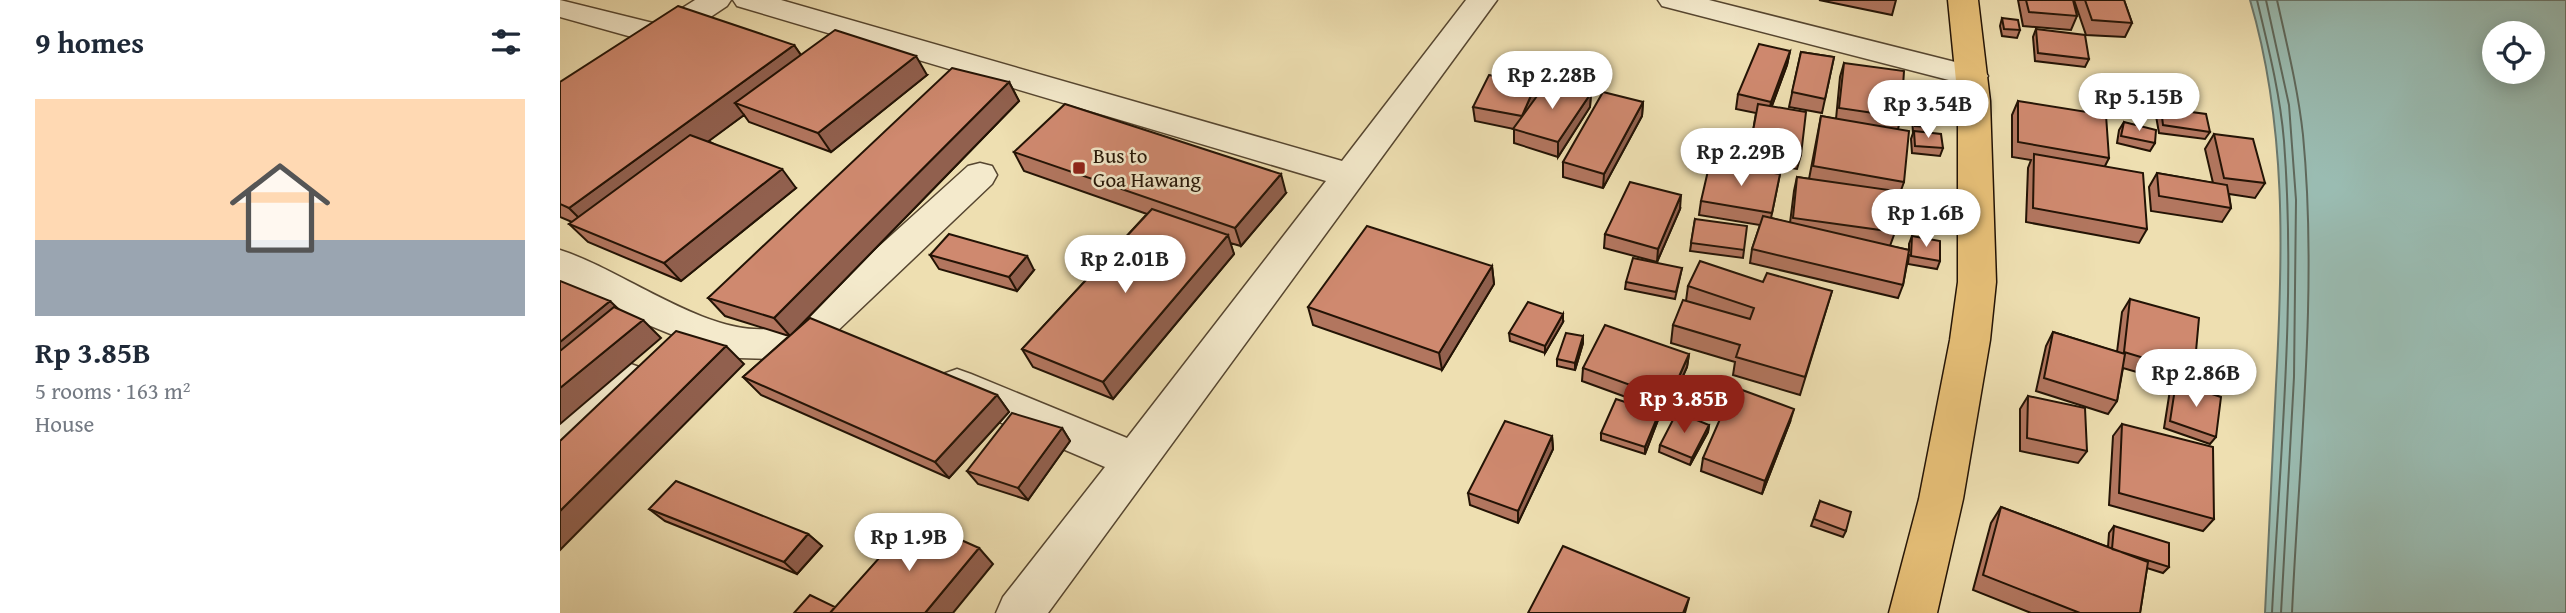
<!DOCTYPE html>
<html lang="en">
<head>
<meta charset="utf-8">
<style>
	body { margin:0; font-family:"Gentium Book Plus",serif; background:#f2f2f3; color:#1f2937; height:100vh; display:flex; flex-direction:column; font-size:26px; white-space:nowrap }
	* { box-sizing:border-box; margin:0 }
	p { font-size:23px; color:#747a83 }
	.icon { flex:none; width:38px; height:38px; fill:none; stroke:currentColor; stroke-width:2; stroke-linecap:round; stroke-linejoin:round }
	.map { position:relative; flex:1; overflow:hidden }
	.side { display:flex; flex-direction:column; background:#fff; width:560px }
	.side>* { flex:none }
	.controls { position:absolute; left:1922px; top:21px; display:grid; gap:14px }
	.controls a { display:grid; place-items:center; width:63px; height:63px; border-radius:50%; background:#fff; box-shadow:0 4px 18px #0003; font-size:35px }
	.price { position:absolute; translate:-50% -60px; padding:0 16px; border-radius:24px; background:#fff; color:#222; font-size:23px; line-height:46px; filter:drop-shadow(0 2px 4px #0008) }
	.price::after { content:''; position:absolute; left:50%; top:42px; width:21px; height:16px; margin-left:-10px; background:inherit; clip-path:polygon(0 0,100% 0,50% 100%) }
	.price.current { background:#8f2418; color:#fff }
	ul { padding:0; list-style:none }
	li { display:grid; align-content:center; gap:14px; height:371px; padding:0 35px }
	li+li { border-top:2px solid #e0e1e3 }
	li span { display:grid; place-items:center; height:217px; border-radius:0px; color:#555 }
	li>.icon { margin-inline-start:auto }
	span .icon { width:126px; height:126px; fill:#fffc; stroke-width:1 }
	li b { font-size:30px }
	h2 { display:flex; justify-content:space-between; align-items:center; height:84px; padding:0 35px; font-size:30px }
	main { display:flex; flex:1; min-height:0 }
	.map>svg:first-child { display:block }
	.water { fill:#9abcb2; stroke:#6a786d; stroke-width:2; fill-rule:evenodd }
	.lines { fill:none; stroke-linecap:round; stroke-linejoin:round }
	.shore { stroke:#5e685c; stroke-width:2 }
	.minor-casing { stroke:#564630; stroke-width:3 }
	.highway-casing { stroke:#231305; stroke-width:3 }
	.minor { fill:#f4eacc; fill-rule:evenodd }
	.highway { fill:#e7c078; fill-rule:evenodd }
	.wall { fill:#b2765f; stroke:#231305; stroke-width:2 }
	.shaded-wall { fill:#91604e; stroke:#231305; stroke-width:2 }
	.building { fill:#cf896f; stroke:#231305; stroke-width:2 }
	.poi-dot { fill:#8f2418; stroke:#f4eacc; stroke-width:2.5 }
	.labels { text-anchor:middle; stroke-width:5; stroke-linejoin:round; paint-order:stroke }
	.poi-label { font-size:21px; fill:#231305; stroke:#f4eacc; text-anchor:start }
</style>
</head>
<body>
<main>
<section class="side">
<h2>9 homes<svg class="icon" aria-label="filters" viewBox="0 0 24 24"><path d="M4 7h16M4 17h16"/><circle cx="9" cy="7" r="2"/><circle cx="15" cy="17" r="2"/></svg></h2>
<ul>
<li><span style="background:linear-gradient(#ffd9b3 65%,#9aa5b1 0)"><svg class="icon" aria-label="home" viewBox="0 0 24 24"><path d="M3 11l9-7 9 7M6 9v11h12V9"/></svg></span><div><b>Rp 3.85B</b><p>5 rooms · 163 m²</p><p>House</p></div></li>
</ul>
</section>
<div class="map">
<svg width="2006" height="613" viewBox="0 0 2006 613">
	<rect width="100%" height="100%" fill="#eedfb1"/>
	<filter id="stains"><feTurbulence type="fractalNoise" baseFrequency=".00286" numOctaves="4"/><feColorMatrix values="0 0 0 0 .2 0 0 0 0 .09 0 0 0 0 .02 0 0 0 .5 -.17"/></filter>
	<radialGradient id="worn" r=".72"><stop offset=".6" stop-color="#630" stop-opacity="0"/><stop offset="1" stop-color="#630" stop-opacity=".3"/></radialGradient>
	<path class="water" d="M 1690,0 L 2006,0 L 2006,613 L 1705,613 C 1709,537 1713,461 1716,385 C 1723,256 1727,125 1690,0 ZM 1934,33 L 1972,33 L 1972,72 L 1934,72 Z"/>
	<g class="lines">
		<path class="shore" d="M 1697,0 C 1708,46 1720,93 1724,141 C 1736,298 1720,456 1712,613
			M 1706,0 L 1729,105 L 1736,200 L 1734,377 L 1721,613
			M 1717,0 C 1727,45 1738,89 1743,135 C 1758,290 1739,457 1732,613"/>
		<defs>
			<path id="minor" d="M 0,0 L 97,24 L 135,0 L 171,0 L 167,6 L 104,48 L 93,51 L 82,48 L 79,39 L 0,17 Z
				M 173,0 L 221,0 L 782,161 L 906,0 L 937,0 L 488,613 L 436,613 L 443,597 L 545,467 L 383,398 L 377,386 L 383,374 L 397,369 L 411,374 L 567,438 L 766,181 L 177,6 Z
				M 1098,0 L 1149,0 L 1423,69 L 1428,76 L 1423,83 L 1412,86 L 1102,6 Z
				M 420,163 L 432,166 L 437,175 L 432,184 L 270,338 L 216,359 L 179,358 L 140,346 L 86,324 L 0,281 L 0,250 C 61,269 143,334 207,329 C 220,328 231,322 242,316 L 408,166 Z
				M 68,363 L 82,368 L 88,380 L 82,392 L 15,452 L 0,457 L 0,414 L 54,368 Z"/>
			<path id="highway" d="M 1388,0 L 1418,0 L 1430,101 L 1436,282 L 1430,340 L 1403,499 L 1377,613 L 1329,613 L 1359,499 L 1390,340 L 1398,282 L 1398,101 Z"/>
		</defs>
		<use href="#minor" class="minor-casing"/>
		<use href="#highway" class="highway-casing"/>
		<use href="#minor" class="minor"/>
		<use href="#highway" class="highway"/>
	</g>
	<path class="wall" d="M 1259,0 L 1336,0 L 1332,15 Z
		M 1458,0 L 1513,0 L 1517,16 L 1511,30 L 1463,26 Z
		M 1514,0 L 1564,0 L 1572,23 L 1565,37 L 1526,35 Z
		M 1442,18 L 1460,30 L 1457,38 L 1442,36 L 1440,26 Z
		M 1476,29 L 1529,59 L 1525,67 L 1475,61 L 1473,37 Z
		M 234,45 L 241,55 L 367,75 L 271,152 L 189,122 L 184,115 L 148,141 L 236,188 L 121,281 L 28,242 L 9,224 L 12,222 L 0,217 L 0,82 Z
		M 1230,51 L 1227,65 L 1212,106 L 1241,155 L 1237,169 L 1188,162 L 1196,113 L 1176,109 L 1178,94 Z
		M 1241,52 L 1274,57 L 1262,113 L 1229,107 Z
		M 1284,63 L 1341,117 L 1338,129 L 1344,182 L 1339,196 L 1336,195 L 1335,232 L 1330,246 L 1349,250 L 1349,244 L 1352,236 L 1380,261 L 1377,269 L 1348,264 L 1349,254 L 1343,285 L 1338,298 L 1190,263 L 1192,249 L 1200,225 L 1139,215 L 1141,201 L 1220,174 L 1211,218 L 1230,223 L 1234,191 L 1237,177 L 1249,179 L 1261,116 L 1276,119 L 1280,77 Z
		M 449,82 L 459,101 L 237,329 L 437,395 L 449,412 L 389,478 L 201,395 L 183,377 L 229,336 L 165,316 L 148,298 Z
		M 1031,93 L 1030,107 L 998,157 L 954,143 L 954,129 L 915,121 L 913,107 L 977,96 Z
		M 1458,101 L 1549,158 L 1545,166 L 1587,229 L 1579,243 L 1466,222 L 1468,168 L 1471,160 L 1452,157 L 1452,115 Z
		M 1083,102 L 1082,116 L 1043,188 L 1003,177 L 1003,162 Z
		M 1601,108 L 1650,132 L 1645,139 L 1599,133 L 1596,116 Z
		M 1355,109 L 1367,127 L 1365,132 L 1383,148 L 1380,156 L 1352,153 L 1351,139 L 1353,133 L 1352,117 Z
		M 1564,122 L 1595,143 L 1590,151 L 1557,143 L 1559,130 Z
		M 1654,134 L 1705,183 L 1695,198 L 1669,194 L 1671,208 L 1662,222 L 1591,211 L 1589,187 L 1597,173 L 1653,183 L 1645,149 Z
		M 454,152 L 726,193 L 681,246 L 670,243 L 674,254 L 553,399 L 473,367 L 462,349 L 587,214 L 464,171 Z
		M 1120,209 L 1097,262 L 1044,248 L 1045,234 Z
		M 1135,219 L 1184,250 L 1183,258 L 1130,251 Z
		M 370,255 L 474,270 L 457,291 L 379,269 Z
		M 932,266 L 934,284 L 882,370 L 753,325 L 748,307 Z
		M 1122,268 L 1115,299 L 1065,289 L 1066,282 Z
		M 1203,282 L 1272,291 L 1240,395 L 1173,375 L 1175,362 L 1111,343 L 1113,325 L 1126,301 L 1128,286 Z
		M 1570,299 L 1634,373 L 1624,385 L 1656,437 L 1650,444 L 1604,428 L 1610,390 L 1615,383 L 1563,368 L 1557,401 L 1548,414 L 1476,391 L 1486,346 L 1493,332 L 1557,352 L 1562,312 Z
		M 1003,322 L 985,353 L 950,341 L 949,333 Z
		M 1023,336 L 1023,343 L 1015,370 L 997,366 L 997,359 Z
		M 1129,354 L 1127,367 L 1107,412 L 1022,381 L 1023,368 Z
		M 1468,396 L 1527,451 L 1518,463 L 1460,451 L 1460,409 Z
		M 1098,420 L 1085,454 L 1041,440 L 1041,433 Z
		M 1230,422 L 1202,494 L 1141,471 L 1143,458 Z
		M 1562,424 L 1654,519 L 1643,531 L 1549,505 L 1553,436 Z
		M 1149,425 L 1148,432 L 1130,465 L 1099,452 L 1100,445 Z
		M 502,428 L 510,441 L 468,500 L 418,484 L 407,471 Z
		M 992,436 L 993,449 L 958,523 L 910,505 L 908,493 Z
		M 1260,501 L 1286,531 L 1283,537 L 1251,526 Z
		M 1441,507 L 1548,547 L 1549,533 L 1554,526 L 1609,567 L 1603,573 L 1587,568 L 1580,613 L 1471,613 L 1413,590 L 1431,523 Z
		M 89,509 L 248,534 L 262,546 L 237,574 L 105,521 Z"/>
	<path class="shaded-wall" d="M 234,45 L 249,67 L 175,103 L 184,115 L 30,229 L 9,208 Z
		M 1230,51 L 1227,65 L 1208,116 L 1211,102 Z
		M 356,56 L 367,75 L 271,152 L 258,133 Z
		M 449,82 L 459,101 L 230,336 L 214,318 Z
		M 976,84 L 977,98 L 962,130 L 962,116 Z
		M 1031,93 L 1030,107 L 998,157 L 998,142 Z
		M 1083,102 L 1082,116 L 1043,188 L 1044,174 Z
		M 222,169 L 236,188 L 121,281 L 104,263 Z
		M 721,174 L 726,193 L 681,246 L 675,228 Z
		M 1121,195 L 1120,209 L 1097,262 L 1098,249 Z
		M 668,235 L 674,254 L 553,399 L 543,382 Z
		M 467,256 L 474,270 L 457,291 L 449,277 Z
		M 932,266 L 934,284 L 882,370 L 879,353 Z
		M 50,301 L 72,322 L 0,382 L 0,342 Z
		M 1003,314 L 1003,322 L 985,353 L 985,346 Z
		M 83,320 L 101,338 L 0,424 L 0,388 Z
		M 1023,336 L 1023,343 L 1015,370 L 1015,363 Z
		M 166,346 L 184,364 L 0,550 L 0,511 Z
		M 1129,354 L 1127,367 L 1107,412 L 1109,399 Z
		M 437,395 L 449,412 L 389,478 L 375,462 Z
		M 1234,409 L 1230,422 L 1202,494 L 1205,481 Z
		M 1099,413 L 1098,420 L 1085,454 L 1085,447 Z
		M 1149,425 L 1148,432 L 1130,465 L 1132,458 Z
		M 502,428 L 510,441 L 468,500 L 458,488 Z
		M 992,436 L 993,449 L 958,523 L 958,511 Z
		M 248,534 L 262,546 L 237,574 L 224,562 Z
		M 419,548 L 433,564 L 393,613 L 365,613 Z
		M 1129,598 L 1125,613 L 1123,613 Z"/>
	<path class="building" d="M 1466,0 L 1513,0 L 1517,16 L 1469,12 Z
		M 1525,0 L 1564,0 L 1572,23 L 1532,20 Z
		M 118,6 L 234,45 L 9,208 L 0,204 L 0,82 Z
		M 1442,18 L 1458,20 L 1460,30 L 1444,29 Z
		M 1476,29 L 1525,35 L 1529,59 L 1478,53 Z
		M 275,30 L 356,56 L 258,133 L 175,103 Z
		M 1199,44 L 1230,51 L 1211,102 L 1178,94 Z
		M 1241,52 L 1274,57 L 1265,99 L 1232,92 Z
		M 1284,63 L 1344,71 L 1341,117 L 1279,108 Z
		M 392,68 L 449,82 L 214,318 L 148,298 Z
		M 929,75 L 976,84 L 962,116 L 913,107 Z
		M 988,81 L 1031,93 L 998,142 L 953,129 Z
		M 1043,92 L 1083,102 L 1044,174 L 1003,162 Z
		M 1458,101 L 1546,115 L 1549,158 L 1458,142 Z
		M 505,104 L 721,174 L 675,228 L 454,152 Z
		M 1198,104 L 1246,112 L 1241,155 L 1190,147 Z
		M 1601,108 L 1646,114 L 1650,132 L 1603,125 Z
		M 1355,109 L 1367,110 L 1367,127 L 1355,126 Z
		M 1261,116 L 1349,131 L 1344,182 L 1253,166 Z
		M 1564,122 L 1596,130 L 1595,143 L 1561,136 Z
		M 1354,131 L 1381,134 L 1383,148 L 1355,146 Z
		M 1654,134 L 1693,139 L 1705,183 L 1664,178 Z
		M 130,135 L 222,169 L 104,263 L 9,224 Z
		M 1474,154 L 1583,173 L 1587,229 L 1473,208 Z
		M 1150,162 L 1220,174 L 1212,213 L 1141,201 Z
		M 1597,173 L 1667,185 L 1671,208 L 1599,196 Z
		M 1237,177 L 1336,191 L 1335,232 L 1233,218 Z
		M 1070,182 L 1121,195 L 1098,249 L 1045,234 Z
		M 592,209 L 668,235 L 543,382 L 462,349 Z
		M 1203,216 L 1349,250 L 1343,285 L 1192,249 Z
		M 1135,219 L 1187,226 L 1184,250 L 1131,243 Z
		M 807,226 L 932,266 L 879,353 L 748,307 Z
		M 389,234 L 467,256 L 449,277 L 370,255 Z
		M 1352,236 L 1380,241 L 1380,261 L 1351,256 Z
		M 1073,258 L 1122,268 L 1116,292 L 1066,282 Z
		M 1140,261 L 1203,282 L 1207,273 L 1272,291 L 1245,377 L 1176,357 L 1180,345 L 1113,325 L 1123,300 L 1190,319 L 1194,308 L 1128,286 Z
		M 0,281 L 50,301 L 0,342 Z
		M 1570,299 L 1639,318 L 1634,373 L 1564,352 Z
		M 968,302 L 1003,314 L 985,346 L 949,333 Z
		M 54,307 L 83,320 L 0,388 L 0,351 Z
		M 250,318 L 437,395 L 375,462 L 183,377 Z
		M 1045,325 L 1129,354 L 1109,399 L 1023,368 Z
		M 116,331 L 166,346 L 0,511 L 0,441 Z
		M 1493,332 L 1565,354 L 1557,401 L 1484,378 Z
		M 1006,333 L 1023,336 L 1015,363 L 997,359 Z
		M 1616,382 L 1661,397 L 1656,437 L 1610,421 Z
		M 1174,387 L 1234,409 L 1205,481 L 1143,458 Z
		M 1468,396 L 1525,408 L 1527,451 L 1467,438 Z
		M 1056,399 L 1099,413 L 1085,447 L 1041,433 Z
		M 1117,412 L 1149,425 L 1132,458 L 1100,445 Z
		M 452,413 L 502,428 L 458,488 L 407,471 Z
		M 945,421 L 992,436 L 958,511 L 908,493 Z
		M 1562,424 L 1653,447 L 1654,519 L 1559,493 Z
		M 116,481 L 248,534 L 224,562 L 89,509 Z
		M 1260,501 L 1291,512 L 1286,531 L 1254,519 Z
		M 1441,507 L 1588,562 L 1580,613 L 1520,613 L 1423,575 Z
		M 354,519 L 419,548 L 365,613 L 270,613 Z
		M 1554,526 L 1609,543 L 1609,567 L 1552,549 Z
		M 1003,546 L 1129,598 L 1123,613 L 968,613 Z
		M 250,595 L 275,607 L 270,613 L 234,613 Z"/>
	<rect class="poi-dot" x="512" y="161" width="14" height="14" rx="3.5"/>
	<g class="labels">
		<g class="poi-label">
			<text x="533" y="163">Bus to<tspan x="533" dy="24">Goa Hawang</tspan></text>
		</g>
	</g>
	<rect width="100%" height="100%" filter="url(#stains)"/>
	<rect width="100%" height="100%" fill="url(#worn)"/>
</svg>
<div class="controls">
<a><svg class="icon" aria-label="locate" viewBox="0 0 24 24"><circle cx="12" cy="12" r="6"/><path d="M12 2v4M12 18v4M2 12h4M18 12h4"/></svg></a>
</div>
<b class="price" style="left:992px;top:111px">Rp 2.28B</b>
<b class="price" style="left:1579px;top:133px">Rp 5.15B</b>
<b class="price" style="left:1368px;top:140px">Rp 3.54B</b>
<b class="price" style="left:1181px;top:188px">Rp 2.29B</b>
<b class="price" style="left:1366px;top:249px">Rp 1.6B</b>
<b class="price" style="left:565px;top:295px">Rp 2.01B</b>
<b class="price" style="left:1636px;top:409px">Rp 2.86B</b>
<b class="price current" style="left:1124px;top:435px">Rp 3.85B</b>
<b class="price" style="left:349px;top:573px">Rp 1.9B</b>
</div>
</main>
</body>
</html>
